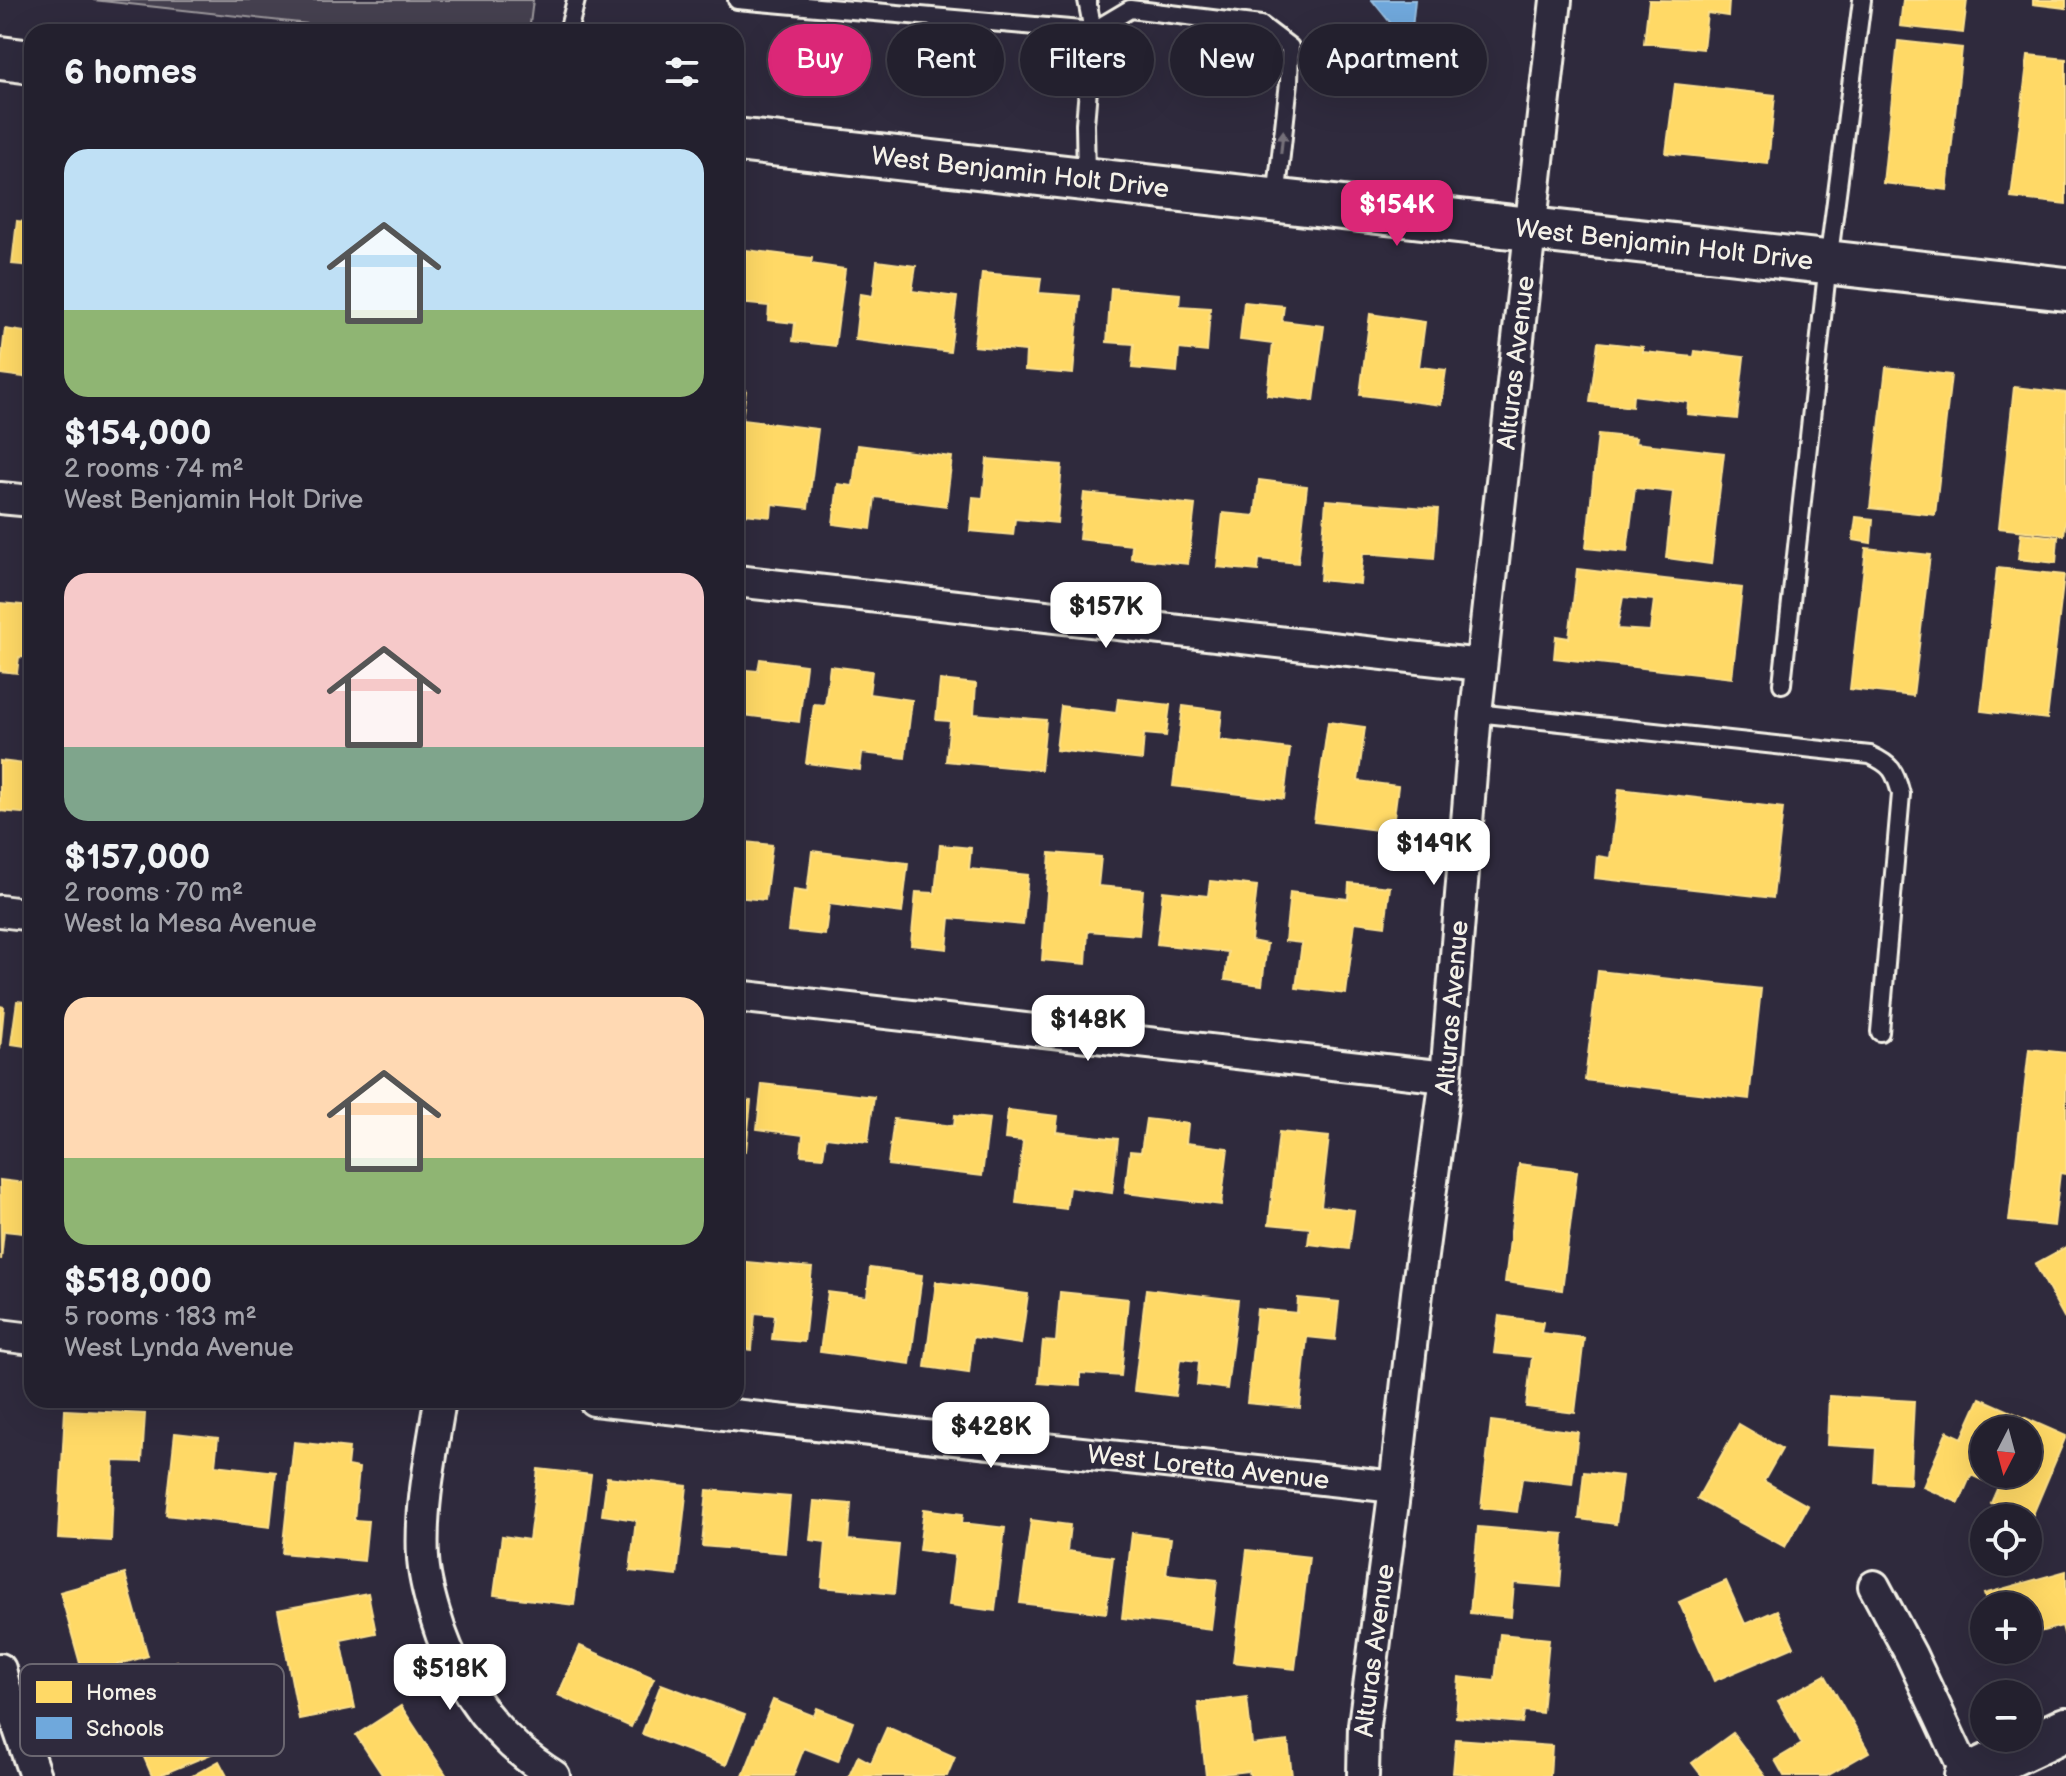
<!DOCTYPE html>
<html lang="en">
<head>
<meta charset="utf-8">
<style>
	body { margin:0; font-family:"Balsamiq Sans",sans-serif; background:#2f2d3a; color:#f1f3f6; height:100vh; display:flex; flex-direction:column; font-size:30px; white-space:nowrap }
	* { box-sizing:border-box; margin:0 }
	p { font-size:26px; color:#a3a3aa }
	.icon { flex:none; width:44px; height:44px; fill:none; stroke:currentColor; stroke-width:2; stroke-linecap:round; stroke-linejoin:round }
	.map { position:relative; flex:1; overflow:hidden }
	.details { position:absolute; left:24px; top:24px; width:720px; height:1384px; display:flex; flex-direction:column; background:#23202e; border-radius:24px; box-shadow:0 8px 32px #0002,0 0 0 2px #403e4a }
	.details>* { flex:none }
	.top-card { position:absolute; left:768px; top:24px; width:760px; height:72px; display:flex; gap:16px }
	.needle { width:52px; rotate:186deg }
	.buttons { position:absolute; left:1970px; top:1416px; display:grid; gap:16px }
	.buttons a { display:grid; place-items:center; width:72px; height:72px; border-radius:50%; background:#23202e; box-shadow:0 8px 32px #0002,0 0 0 2px #403e4a; font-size:40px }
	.price { position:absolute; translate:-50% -68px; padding:0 18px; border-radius:16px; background:#fff; color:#222; font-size:26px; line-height:52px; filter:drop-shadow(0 2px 4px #0008) }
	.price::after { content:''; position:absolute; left:50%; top:48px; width:24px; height:18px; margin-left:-12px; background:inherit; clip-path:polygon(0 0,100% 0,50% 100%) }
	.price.on { background:#db2777; color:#fff }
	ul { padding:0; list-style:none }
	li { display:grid; align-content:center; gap:16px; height:424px; padding:0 40px }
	li span { display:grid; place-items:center; height:248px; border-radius:24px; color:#555 }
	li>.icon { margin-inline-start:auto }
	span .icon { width:144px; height:144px; fill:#fffc; stroke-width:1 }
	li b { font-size:34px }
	h2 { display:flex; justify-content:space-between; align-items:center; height:96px; padding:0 40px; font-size:34px }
	.chip { padding:0 28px; border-radius:36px; background:#23202e; box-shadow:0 8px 32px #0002,0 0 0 2px #403e4a; font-size:28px; line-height:72px }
	.chip.on { background:#db2777; color:#fff }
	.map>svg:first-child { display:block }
	.green { fill:#454050; stroke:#9c989c; stroke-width:2 }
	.homes { fill:#ffd966; stroke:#fce08d; stroke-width:2; fill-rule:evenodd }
	.schools { fill:#6fa8dc; stroke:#97bee0; stroke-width:2 }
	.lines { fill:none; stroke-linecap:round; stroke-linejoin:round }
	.lane-casing { stroke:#f4f1e8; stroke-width:22 }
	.street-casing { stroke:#f4f1e8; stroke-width:36 }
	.secondary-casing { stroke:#f4f1e8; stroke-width:48 }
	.lane { stroke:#2f2a3d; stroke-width:16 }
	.street { stroke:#2f2a3d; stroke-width:30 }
	.secondary { stroke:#2f2a3d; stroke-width:42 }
	.oneway { fill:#747079 }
	.labels { text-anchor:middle; stroke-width:8; stroke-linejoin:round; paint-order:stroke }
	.street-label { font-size:26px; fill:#f4f1e8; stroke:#2f2a3d }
	.key { fill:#2f2a3d; stroke:#6a6670; stroke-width:2 }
	.key-label { font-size:22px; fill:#f4f1e8 }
</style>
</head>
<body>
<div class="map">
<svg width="2066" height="1776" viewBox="0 0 2066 1776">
	<rect width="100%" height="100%" fill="#2f2a3d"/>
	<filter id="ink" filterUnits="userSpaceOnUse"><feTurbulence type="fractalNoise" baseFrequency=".0125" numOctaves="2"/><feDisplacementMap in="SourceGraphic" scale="16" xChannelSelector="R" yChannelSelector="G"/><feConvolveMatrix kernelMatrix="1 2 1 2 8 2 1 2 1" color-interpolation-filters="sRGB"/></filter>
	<g filter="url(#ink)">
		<path class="green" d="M 93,0 L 533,0 L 529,32 L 381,32 Z"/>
		<path class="homes" d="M 1649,0 L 1729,1 L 1728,16 L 1707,13 L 1703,49 L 1644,43 Z
			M 1903,0 L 1967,0 L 1963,33 L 1900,26 Z
			M 2033,0 L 2066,0 L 2066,8 L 2033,4 Z
			M 1898,41 L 1962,48 L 1947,190 L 1883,183 Z
			M 2028,55 L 2066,59 L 2066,204 L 2011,198 Z
			M 1675,84 L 1775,95 L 1768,164 L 1666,153 Z
			M 17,221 L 32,223 L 32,266 L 12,264 Z
			M 746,250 L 812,258 L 811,264 L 845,269 L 835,346 L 793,341 L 795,323 L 768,320 L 769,306 L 739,303 Z
			M 877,261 L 916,266 L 912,291 L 957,297 L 950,352 L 855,340 L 860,294 L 873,296 Z
			M 982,273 L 1041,278 L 1039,293 L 1080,296 L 1073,374 L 1025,370 L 1026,351 L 974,346 Z
			M 1111,288 L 1180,294 L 1179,306 L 1210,308 L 1207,352 L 1179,349 L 1177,372 L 1132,368 L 1134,344 L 1107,342 Z
			M 1244,302 L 1284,306 L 1282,321 L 1324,326 L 1314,401 L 1267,395 L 1273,344 L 1240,340 Z
			M 1370,314 L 1425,322 L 1419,367 L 1446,370 L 1441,405 L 1360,395 Z
			M 5,329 L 32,333 L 32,378 L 0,374 Z
			M 1598,342 L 1643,347 L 1643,352 L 1694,357 L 1695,351 L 1744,357 L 1737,419 L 1687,414 L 1688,402 L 1633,395 L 1632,407 L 1590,402 Z
			M 1886,367 L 1951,375 L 1935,515 L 1870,508 Z
			M 2014,387 L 2066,393 L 2066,518 L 2064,535 L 1999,528 Z
			M 736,389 L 746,390 L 742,420 L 818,429 L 808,508 L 772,504 L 771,517 L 736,513 Z
			M 1598,434 L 1636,438 L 1635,443 L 1724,453 L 1711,564 L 1666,558 L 1673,492 L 1635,488 L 1627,552 L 1586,548 Z
			M 858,445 L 952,457 L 946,506 L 875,497 L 871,529 L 833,524 L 838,484 L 853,486 Z
			M 987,459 L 1062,465 L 1057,523 L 1015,519 L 1013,535 L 970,531 L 973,497 L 983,498 Z
			M 1259,480 L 1307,486 L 1298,563 L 1259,559 L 1258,571 L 1217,567 L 1223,513 L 1255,516 Z
			M 1084,493 L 1195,505 L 1188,564 L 1131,558 L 1132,545 L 1079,539 Z
			M 1326,500 L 1438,509 L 1434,559 L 1363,553 L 1360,584 L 1320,580 Z
			M 1856,517 L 1873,519 L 1871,543 L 1853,540 Z
			M 2021,533 L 2058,537 L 2056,563 L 2018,559 Z
			M 1866,548 L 1930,555 L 1913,696 L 1850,689 Z
			M 1997,568 L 2064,575 L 2047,719 L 1981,711 Z
			M 1577,569 L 1742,588 L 1732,678 L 1554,658 L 1556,636 L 1569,638 ZM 1623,597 L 1654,600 L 1650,631 L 1617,629 Z
			M 0,603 L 32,606 L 32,658 L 19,657 L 17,673 L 0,671 Z
			M 760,659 L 806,665 L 799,722 L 736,714 L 736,669 L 758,671 Z
			M 830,666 L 872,671 L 869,694 L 912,700 L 905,758 L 862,753 L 860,770 L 806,763 L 814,704 L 825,705 Z
			M 940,680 L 976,684 L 974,714 L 1046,720 L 1041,770 L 946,761 L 950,721 L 936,720 Z
			M 1118,699 L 1170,705 L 1166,736 L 1144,734 L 1142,760 L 1056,750 L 1061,706 L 1116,713 Z
			M 1183,706 L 1222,711 L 1219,740 L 1290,749 L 1284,799 L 1173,786 Z
			M 1328,722 L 1365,727 L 1358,781 L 1398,786 L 1392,832 L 1314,822 Z
			M 0,761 L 32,765 L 32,814 L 0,811 Z
			M 1619,789 L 1783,808 L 1773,898 L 1595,878 L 1597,856 L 1610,858 Z
			M 736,841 L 772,845 L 765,900 L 736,897 Z
			M 940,845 L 971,848 L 969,869 L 1028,875 L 1023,925 L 950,918 L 947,949 L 911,945 L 916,892 L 935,893 Z
			M 812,851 L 908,863 L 902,913 L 829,904 L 825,935 L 788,931 L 793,890 L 807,892 Z
			M 1050,853 L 1101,857 L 1098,886 L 1143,890 L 1139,935 L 1088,931 L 1086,964 L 1042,960 Z
			M 1210,881 L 1257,886 L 1251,941 L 1267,944 L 1262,985 L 1225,980 L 1228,952 L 1157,944 L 1163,891 L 1208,896 Z
			M 1349,883 L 1390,887 L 1385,926 L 1355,922 L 1346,994 L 1296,988 L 1302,943 L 1285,941 L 1290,892 L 1348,899 Z
			M 1598,971 L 1761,989 L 1749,1099 L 1585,1080 Z
			M 17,1001 L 32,1003 L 32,1047 L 11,1044 Z
			M 0,1006 L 4,1007 L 0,1050 Z
			M 2029,1049 L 2066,1053 L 2066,1174 L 2060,1173 L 2054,1226 L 2009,1221 Z
			M 762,1084 L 874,1097 L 868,1142 L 826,1137 L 823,1157 L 801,1155 L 803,1135 L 757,1129 Z
			M 736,1099 L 751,1101 L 746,1151 L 736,1150 Z
			M 1008,1110 L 1058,1116 L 1056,1132 L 1118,1139 L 1112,1193 L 1069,1187 L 1066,1209 L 1016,1203 L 1023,1141 L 1005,1139 Z
			M 955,1115 L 989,1119 L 982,1176 L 888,1165 L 894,1119 L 954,1126 Z
			M 1146,1119 L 1188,1124 L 1186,1143 L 1228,1148 L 1221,1205 L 1125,1193 L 1130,1151 L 1141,1152 Z
			M 1279,1132 L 1329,1137 L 1321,1206 L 1354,1210 L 1349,1249 L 1308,1244 L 1310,1228 L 1269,1224 Z
			M 1519,1164 L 1577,1171 L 1562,1290 L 1505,1282 Z
			M 0,1180 L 32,1184 L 32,1234 L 4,1231 L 1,1260 Z
			M 2066,1247 L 2066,1315 L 2064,1317 L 2035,1264 Z
			M 736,1261 L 812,1268 L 804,1342 L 772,1339 L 775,1315 L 755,1313 L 752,1350 L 736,1348 Z
			M 870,1268 L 922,1275 L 910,1364 L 820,1352 L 828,1292 L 867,1297 Z
			M 936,1282 L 1028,1294 L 1021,1344 L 973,1337 L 969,1373 L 925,1367 Z
			M 1146,1289 L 1238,1300 L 1227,1389 L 1197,1385 L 1199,1361 L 1180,1359 L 1175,1396 L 1134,1391 Z
			M 1060,1292 L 1128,1299 L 1121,1376 L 1080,1373 L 1080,1386 L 1039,1383 L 1043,1341 L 1056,1342 Z
			M 1298,1298 L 1339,1302 L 1335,1340 L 1307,1337 L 1300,1408 L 1247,1403 L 1257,1309 L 1297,1313 Z
			M 1499,1316 L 1543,1322 L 1541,1333 L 1584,1338 L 1575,1413 L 1526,1407 L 1532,1357 L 1494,1353 Z
			M 1829,1396 L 1914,1401 L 1910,1484 L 1874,1482 L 1876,1448 L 1827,1445 Z
			M 1980,1398 L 2066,1436 L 2031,1519 L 1991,1503 L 1998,1487 L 1971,1475 L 1959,1503 L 1923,1487 L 1947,1431 L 1962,1438 ZM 1984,1430 L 2028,1430 L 2028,1474 L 1984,1474 Z
			M 65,1410 L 145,1414 L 142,1462 L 114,1461 L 111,1541 L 58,1538 Z
			M 1491,1421 L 1578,1432 L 1572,1484 L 1522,1478 L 1517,1512 L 1481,1508 Z
			M 1739,1424 L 1782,1449 L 1764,1481 L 1808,1506 L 1785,1547 L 1697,1499 Z
			M 175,1433 L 218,1438 L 215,1465 L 276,1472 L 270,1527 L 166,1515 Z
			M 294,1442 L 349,1448 L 347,1466 L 359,1468 L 354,1520 L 368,1521 L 364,1561 L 282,1553 Z
			M 538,1469 L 591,1475 L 574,1605 L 494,1595 L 502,1536 L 529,1540 Z
			M 1584,1472 L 1622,1476 L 1616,1524 L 1579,1519 Z
			M 607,1477 L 687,1486 L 677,1576 L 630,1571 L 636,1520 L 602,1515 Z
			M 707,1490 L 790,1497 L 785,1553 L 702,1546 Z
			M 814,1501 L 851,1504 L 848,1540 L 899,1545 L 894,1594 L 822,1587 L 826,1542 L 810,1540 Z
			M 924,1509 L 963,1514 L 962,1523 L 1005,1528 L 995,1611 L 949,1605 L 955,1555 L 919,1550 Z
			M 1031,1520 L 1070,1525 L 1067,1551 L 1113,1557 L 1106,1613 L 1020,1603 Z
			M 1478,1527 L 1564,1534 L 1560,1587 L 1514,1583 L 1511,1617 L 1470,1613 Z
			M 1132,1533 L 1171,1538 L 1166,1574 L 1217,1580 L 1211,1629 L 1122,1618 Z
			M 1247,1550 L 1309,1557 L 1295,1669 L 1233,1662 Z
			M 2066,1571 L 2066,1640 L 2062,1626 L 2028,1635 L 2028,1606 L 1988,1606 L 1984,1594 Z
			M 125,1574 L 148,1656 L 83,1674 L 60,1592 Z
			M 1726,1581 L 1745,1624 L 1777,1610 L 1794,1647 L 1714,1681 L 1679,1602 Z
			M 368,1593 L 376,1633 L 341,1640 L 355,1708 L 299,1719 L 278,1610 Z
			M 1500,1634 L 1549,1639 L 1542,1713 L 1524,1711 L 1522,1723 L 1456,1717 L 1459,1677 L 1495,1681 Z
			M 580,1646 L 654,1678 L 631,1727 L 558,1695 Z
			M 177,1661 L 216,1752 L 158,1776 L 152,1776 L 128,1720 L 103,1731 L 89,1699 Z
			M 1825,1675 L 1869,1752 L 1827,1776 L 1784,1776 L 1775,1760 L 1802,1744 L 1778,1701 Z
			M 661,1684 L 745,1715 L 726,1765 L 642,1734 Z
			M 1247,1697 L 1252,1745 L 1288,1741 L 1292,1776 L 1250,1776 L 1249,1771 L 1206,1776 L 1198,1703 Z
			M 773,1700 L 814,1716 L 817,1708 L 853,1722 L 838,1761 L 804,1748 L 793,1776 L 743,1776 Z
			M 401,1706 L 447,1776 L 383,1776 L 356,1735 Z
			M 887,1727 L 955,1757 L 947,1776 L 849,1776 L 858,1756 L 871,1763 Z
			M 1733,1733 L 1765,1776 L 1702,1776 L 1692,1763 Z
			M 1456,1739 L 1552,1746 L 1550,1776 L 1487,1776 L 1453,1773 Z
			M 219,1761 L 227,1776 L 192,1776 Z"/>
		<path class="schools" d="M 1372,0 L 1415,0 L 1410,47 Z"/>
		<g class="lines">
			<defs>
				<path id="lane" d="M 737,0 L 1093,31 L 1130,9 L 1261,25 L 1290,47 L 1289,82 L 1276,200
					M 568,32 L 576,0
					M 1086,178 L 1085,124 L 1093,31 L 1087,0
					M 1782,684 L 1828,263 L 1862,0
					M 1476,713 L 1870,755 C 1892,765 1895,771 1901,794 L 1880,1032"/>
				<g id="street">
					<path d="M 0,498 L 32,501"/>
					<path d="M 736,581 L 1481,665"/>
					<path d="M 0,911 L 32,915"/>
					<path d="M 736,996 L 1446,1077"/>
					<path d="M 0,1335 L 32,1339"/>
					<path d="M 440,1400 C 432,1451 420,1506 423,1558 C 424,1577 429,1595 434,1612 C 454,1681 493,1738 554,1776"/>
					<path id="s1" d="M 594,1400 L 1395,1487"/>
					<path d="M 1874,1586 L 1911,1655 L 1967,1775"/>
					<path d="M 0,1669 L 4,1685 L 35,1776"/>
					<path id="s2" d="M 1363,1776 L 1364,1725 L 1395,1487 L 1417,1293 L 1446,1077 L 1476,713 L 1556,0"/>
				</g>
				<g id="secondary">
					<path d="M 0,58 L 32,62"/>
					<path id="s3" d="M 736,140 L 2066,289"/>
					<path d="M 1966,1776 L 2066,1729"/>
				</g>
			</defs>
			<use href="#lane" class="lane-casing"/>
			<use href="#street" class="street-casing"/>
			<use href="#secondary" class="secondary-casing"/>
			<use href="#lane" class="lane"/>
			<use href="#street" class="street"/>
			<use href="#secondary" class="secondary"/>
		</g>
		<defs><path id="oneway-solid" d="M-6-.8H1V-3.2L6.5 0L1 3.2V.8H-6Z" transform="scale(2)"/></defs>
		<use class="oneway" href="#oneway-solid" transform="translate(1282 142) rotate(-84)"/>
	</g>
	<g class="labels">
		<g class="street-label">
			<text dy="9" stroke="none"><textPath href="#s3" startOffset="286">West Benjamin Holt Drive</textPath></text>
			<text dy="9" stroke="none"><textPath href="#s3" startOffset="934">West Benjamin Holt Drive</textPath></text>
			<text dy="9" stroke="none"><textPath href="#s2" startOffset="1422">Alturas Avenue</textPath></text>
			<text dy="9" stroke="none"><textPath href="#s2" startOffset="774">Alturas Avenue</textPath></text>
			<text dy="9" stroke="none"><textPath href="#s1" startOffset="618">West Loretta Avenue</textPath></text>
			<text dy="9" stroke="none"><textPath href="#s2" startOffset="126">Alturas Avenue</textPath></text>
		</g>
	</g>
	<rect x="20" y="1664" width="264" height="92" rx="12" class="key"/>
	<rect x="36" y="1681" width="36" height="22" fill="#ffd966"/>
	<rect x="36" y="1717" width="36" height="22" fill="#6fa8dc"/>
	<g class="key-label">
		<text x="86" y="1700">Homes</text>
		<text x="86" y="1736">Schools</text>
	</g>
</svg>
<div class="buttons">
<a><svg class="needle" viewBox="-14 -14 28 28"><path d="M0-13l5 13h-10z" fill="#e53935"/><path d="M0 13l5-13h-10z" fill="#a3a3aa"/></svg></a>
<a><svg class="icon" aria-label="locate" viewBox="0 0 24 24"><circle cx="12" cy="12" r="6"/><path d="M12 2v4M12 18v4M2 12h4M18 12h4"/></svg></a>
<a>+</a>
<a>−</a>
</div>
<b class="price on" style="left:1397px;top:248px">$154K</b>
<b class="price" style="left:1106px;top:650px">$157K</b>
<b class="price" style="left:1434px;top:887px">$149K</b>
<b class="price" style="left:1088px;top:1063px">$148K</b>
<b class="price" style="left:991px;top:1470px">$428K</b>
<b class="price" style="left:450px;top:1712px">$518K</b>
<div class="top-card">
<a class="chip on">Buy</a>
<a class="chip">Rent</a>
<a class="chip">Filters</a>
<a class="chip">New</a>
<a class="chip">Apartment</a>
</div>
<section class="details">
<h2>6 homes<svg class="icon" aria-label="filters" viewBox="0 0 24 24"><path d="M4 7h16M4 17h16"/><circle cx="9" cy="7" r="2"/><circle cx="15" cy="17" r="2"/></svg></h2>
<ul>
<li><span style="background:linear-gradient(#bfe0f5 65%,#8fb573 0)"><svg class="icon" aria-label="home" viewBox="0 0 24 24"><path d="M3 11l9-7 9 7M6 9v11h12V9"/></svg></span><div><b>$154,000</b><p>2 rooms · 74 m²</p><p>West Benjamin Holt Drive</p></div></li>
<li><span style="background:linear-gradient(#f6c9c9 70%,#7fa58c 0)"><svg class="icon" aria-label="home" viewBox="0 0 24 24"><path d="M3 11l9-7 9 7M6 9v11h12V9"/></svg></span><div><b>$157,000</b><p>2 rooms · 70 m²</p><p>West la Mesa Avenue</p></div></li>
<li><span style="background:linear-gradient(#ffd9b3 65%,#8fb573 0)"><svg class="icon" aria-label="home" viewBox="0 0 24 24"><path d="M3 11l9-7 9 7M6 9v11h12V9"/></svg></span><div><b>$518,000</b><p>5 rooms · 183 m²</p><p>West Lynda Avenue</p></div></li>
</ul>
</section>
</div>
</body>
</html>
